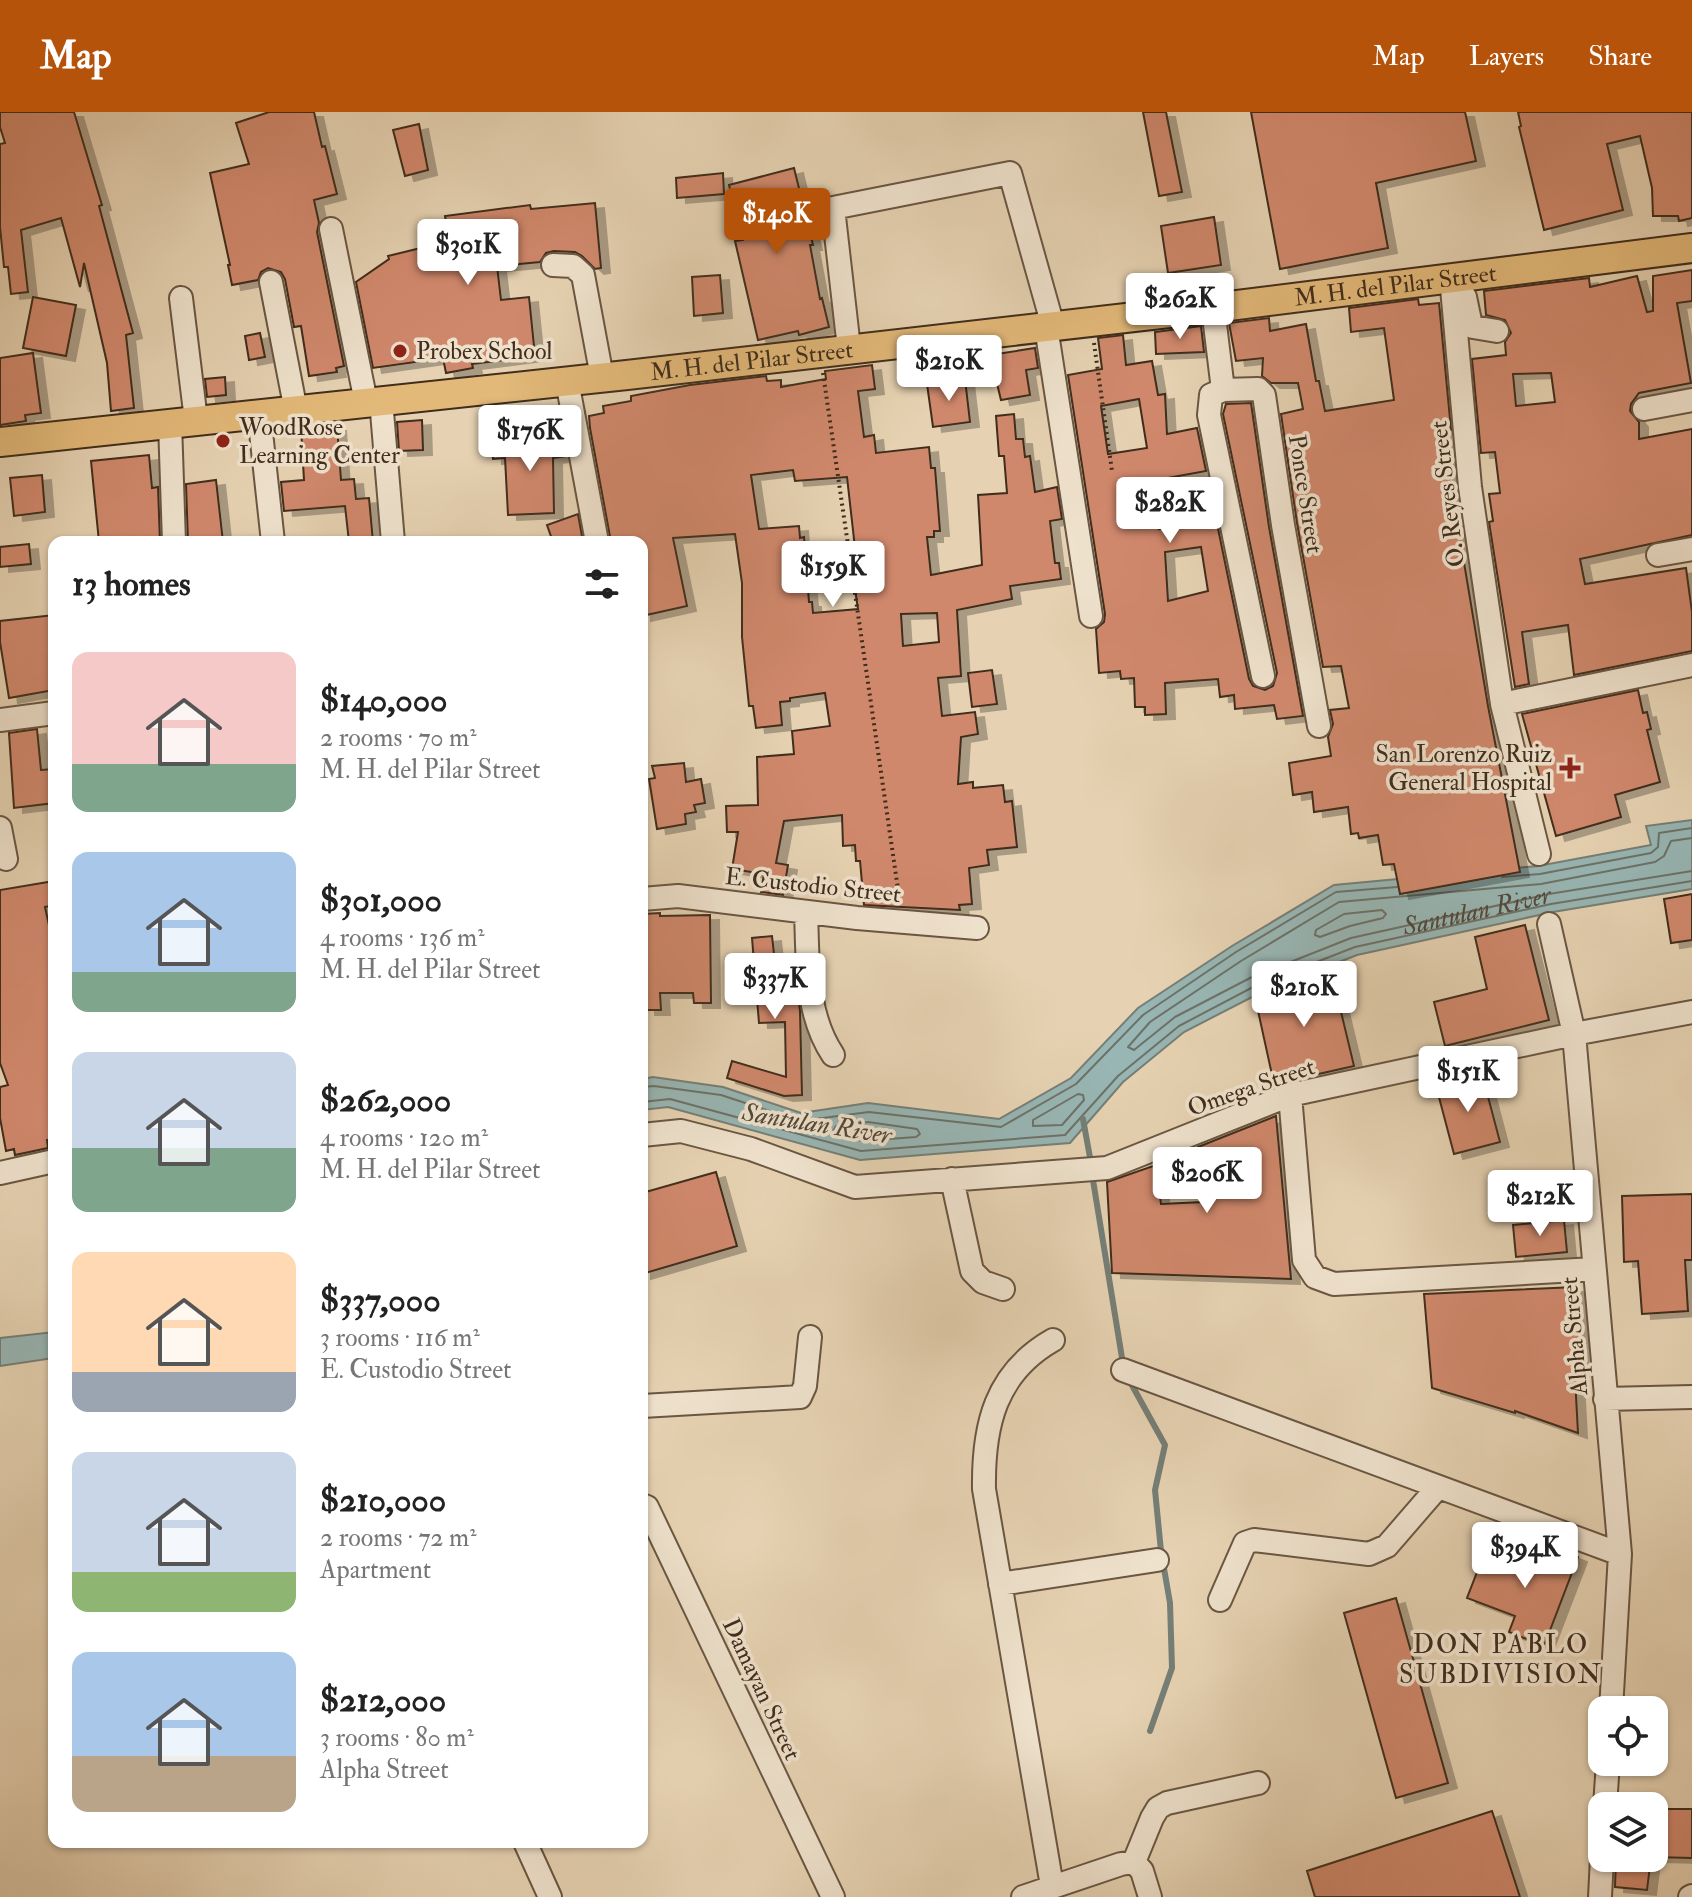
<!DOCTYPE html>
<html lang="en">
<head>
<meta charset="utf-8">
<style>
	body { margin:0; font-family:"IM FELL Double Pica",serif; background:#f6f6f6; color:#222; height:100vh; display:flex; flex-direction:column; font-size:30px; white-space:nowrap }
	* { box-sizing:border-box; margin:0 }
	p { font-size:26px; color:#767676 }
	.icon { flex:none; width:44px; height:44px; fill:none; stroke:currentColor; stroke-width:2; stroke-linecap:round; stroke-linejoin:round }
	.map { position:relative; flex:1; overflow:hidden }
	.details { position:absolute; left:48px; top:424px; width:600px; height:1312px; display:flex; flex-direction:column; background:#fff; border-radius:16px; box-shadow:0 2px 6px #0004 }
	.details>* { flex:none }
	.buttons { position:absolute; left:1588px; top:1584px; display:grid; gap:16px }
	.buttons a { display:grid; place-items:center; width:80px; height:80px; border-radius:16px; background:#fff; box-shadow:0 2px 6px #0004; font-size:40px }
	.price { position:absolute; translate:-50% -68px; padding:0 18px; border-radius:8px; background:#fff; color:#222; font-size:26px; line-height:52px; filter:drop-shadow(0 2px 4px #0008) }
	.price::after { content:''; position:absolute; left:50%; top:48px; width:24px; height:18px; margin-left:-12px; background:inherit; clip-path:polygon(0 0,100% 0,50% 100%) }
	.price.active { background:#b45309; color:#fff }
	ul { padding:0; list-style:none }
	li { display:flex; align-items:center; gap:24px; height:200px; padding:0 24px }
	li span { display:grid; place-items:center; flex:none; width:224px; height:160px; border-radius:16px; color:#555 }
	li>.icon { margin-inline-start:auto }
	span .icon { width:96px; height:96px; fill:#fffc; stroke-width:1 }
	li b { font-size:34px }
	h2 { display:flex; justify-content:space-between; align-items:center; height:96px; padding:0 24px; font-size:34px }
	header { display:flex; align-items:center; gap:48px; box-sizing:border-box; height:112px; padding:0 40px; background:#b45309; color:#fff }
	header strong { font-size:38px }
	nav { display:flex; gap:44px; margin-inline-start:auto; font-size:28px }
	.map>svg:first-child { display:block }
	.water { fill:#98b6b4; stroke:#757f77; stroke-width:2 }
	.lines { fill:none; stroke-linecap:round; stroke-linejoin:round }
	.shore { stroke:#6c7268; stroke-width:2 }
	.stream { stroke:#757f77; stroke-width:6 }
	.building { fill:#d0886c; stroke:#402d1c; stroke-width:2; fill-rule:evenodd; filter:url(#shadow) }
	.minor-casing { stroke:#6a5642; stroke-width:26 }
	.major-casing { stroke:#402d1c; stroke-width:32 }
	.path { stroke:#402d1c; stroke-width:4; stroke-dasharray:2 4; stroke-linecap:butt }
	.minor { stroke:#efe2cd; stroke-width:22 }
	.major { stroke:#e3b979; stroke-width:28 }
	.poi-dot { fill:#8f2418; stroke:#efe2cd; stroke-width:3 }
	.labels { text-anchor:middle; stroke-width:7; stroke-linejoin:round; paint-order:stroke }
	.street-label { font-size:24px; fill:#402d1c; stroke:#efe2cd }
	.poi-label { font-size:24px; fill:#402d1c; stroke:#efe2cd; text-anchor:start }
	.water-label { font-size:26px; font-style:italic; fill:#52483a; stroke:#efe2cd }
	.neighbourhood-label { font-size:26px; letter-spacing:2px; fill:#402d1c; stroke:#efe2cd }
</style>
</head>
<body>
<header>
<strong>Map</strong>
<nav><a>Map</a><a>Layers</a><a>Share</a></nav>
</header>
<div class="map">
<svg width="1692" height="1785" viewBox="0 0 1692 1785">
	<defs>
		<filter id="shadow"><feDropShadow dx="9" dy="5" stdDeviation="0" flood-color="#0004"/></filter>
	</defs>
	<rect width="100%" height="100%" fill="#e6d2b2"/>
	<filter id="stains"><feTurbulence type="fractalNoise" baseFrequency=".0025" numOctaves="4"/><feColorMatrix values="0 0 0 0 .2 0 0 0 0 .09 0 0 0 0 .02 0 0 0 .5 -.17"/></filter>
	<radialGradient id="worn" r=".72"><stop offset=".6" stop-color="#630" stop-opacity="0"/><stop offset="1" stop-color="#630" stop-opacity=".3"/></radialGradient>
	<path class="water" d="M 1692,708 L 1692,777 L 1553,800 L 1357,843 L 1258,882 L 1184,920 L 1123,970 L 1070,1031 L 860,1048 L 668,995 L 642,998 L 642,967 L 653,965 L 723,975 L 801,1001 L 868,991 L 999,1007 L 1071,966 L 1138,896 L 1232,834 L 1334,773 L 1538,754 L 1651,733 L 1646,714 Z
		M 54,1220 L 54,1246 L 0,1254 L 0,1226 Z"/>
	<g class="lines">
		<g class="shore">
			<path id="s1" d="M 1692,726 L 1671,729 L 1664,744 L 1655,750 L 1541,772 L 1339,790 L 1241,849 L 1150,910 L 1128,935 L 1134,938 L 1175,905 L 1250,866 L 1351,826 L 1549,782 L 1692,759"/>
			<path d="M 1502,765 L 1540,762 L 1651,741 L 1658,735 L 1659,721 L 1692,716"/>
			<path d="M 1382,798 L 1386,802 L 1383,806 L 1350,814 L 1320,825 L 1315,823 L 1316,818 L 1344,802 Z"/>
			<path d="M 642,975 L 654,974 L 721,983 L 800,1009 L 869,1000 L 1001,1015 L 1076,972 L 1143,903 L 1236,840 L 1336,780 L 1397,775"/>
			<path d="M 1078,982 L 1083,983 L 1084,988 L 1062,1013 L 1033,1014 L 1033,1008 Z"/>
			<path d="M 642,990 L 670,987 L 861,1039 L 1065,1023 L 1118,964 L 1179,914 L 1255,874 L 1355,835 L 1551,792 L 1692,769"/>
			<path d="M 868,1010 L 917,1017 L 920,1022 L 916,1025 L 862,1029 L 833,1019 L 836,1014 Z"/>
		</g>
		<path class="stream" d="M 1083,1007 L 1091,1051
			M 1092,1062 L 1123,1252
			M 1128,1266 L 1165,1333 L 1155,1378 L 1161,1439 L 1170,1491 L 1172,1556 L 1150,1619"/>
	</g>
	<path class="building" d="M 0,0 L 74,0 L 102,93 L 99,94 L 133,221 L 126,223 L 134,296 L 111,299 L 107,251 L 84,151 L 80,175 L 61,106 L 21,118 L 28,180 L 11,182 L 8,155 L 4,155 L 0,115 L 0,32 L 5,31 L 0,15 Z
		M 269,0 L 314,0 L 322,35 L 325,34 L 337,82 L 314,88 L 319,111 L 317,120 L 344,254 L 336,256 L 337,260 L 309,264 L 301,214 L 294,215 L 285,167 L 281,160 L 268,156 L 261,160 L 258,168 L 232,173 L 228,153 L 230,153 L 210,61 L 249,52 L 236,11 Z
		M 1143,0 L 1166,0 L 1182,80 L 1159,84 Z
		M 1251,0 L 1465,0 L 1476,49 L 1376,71 L 1388,136 L 1280,157 Z
		M 1518,0 L 1692,0 L 1692,106 L 1679,109 L 1678,104 L 1653,104 L 1652,76 L 1640,24 L 1607,32 L 1623,98 L 1544,118 L 1519,15 L 1521,14 Z
		M 419,12 L 428,58 L 405,64 L 393,18 Z
		M 794,56 L 813,133 L 810,133 L 820,187 L 822,186 L 829,215 L 799,223 L 798,219 L 758,228 L 735,129 L 743,128 L 729,73 Z
		M 723,61 L 724,82 L 677,86 L 676,66 Z
		M 595,91 L 601,156 L 595,157 L 582,144 L 575,140 L 554,139 L 546,141 L 540,150 L 497,154 L 501,188 L 529,185 L 535,244 L 472,252 L 473,256 L 446,261 L 443,246 L 373,256 L 356,170 L 389,147 L 388,144 L 429,134 L 427,123 L 438,121 L 438,117 L 447,116 L 445,104 L 530,93 L 531,97 Z
		M 1214,105 L 1221,153 L 1168,161 L 1161,114 Z
		M 1692,158 L 1692,189 L 1677,191 L 1691,271 L 1639,281 L 1631,292 L 1630,299 L 1639,310 L 1639,327 L 1692,317 L 1692,423 L 1580,447 L 1585,472 L 1686,456 L 1692,500 L 1692,539 L 1574,563 L 1568,513 L 1522,520 L 1529,572 L 1515,575 L 1489,410 L 1493,409 L 1489,382 L 1500,381 L 1495,340 L 1481,341 L 1472,247 L 1506,243 L 1505,230 L 1511,221 L 1505,208 L 1486,203 L 1484,179 L 1589,166 L 1590,175 L 1637,164 L 1647,200 L 1653,199 L 1653,164 ZM 1551,261 L 1555,290 L 1516,294 L 1513,262 Z
		M 720,163 L 723,201 L 694,204 L 692,165 Z
		M 33,185 L 76,193 L 66,244 L 23,236 Z
		M 1418,187 L 1419,193 L 1439,191 L 1451,318 L 1442,319 L 1488,594 L 1520,760 L 1400,782 L 1394,752 L 1383,753 L 1378,723 L 1359,726 L 1358,721 L 1351,722 L 1348,695 L 1314,700 L 1312,680 L 1293,683 L 1289,651 L 1331,644 L 1328,625 L 1333,612 L 1330,598 L 1349,596 L 1341,554 L 1323,555 L 1297,411 L 1281,302 L 1303,297 L 1298,271 L 1271,271 L 1262,264 L 1263,246 L 1236,249 L 1229,211 L 1269,206 L 1270,219 L 1306,212 L 1316,269 L 1319,269 L 1325,299 L 1394,288 L 1384,216 L 1351,220 L 1349,196 Z
		M 1201,214 L 1204,240 L 1156,242 L 1155,220 Z
		M 260,221 L 265,245 L 249,248 L 245,224 Z
		M 1123,223 L 1126,253 L 1152,249 L 1158,283 L 1165,282 L 1167,322 L 1197,316 L 1206,359 L 1151,369 L 1153,412 L 1159,412 L 1159,417 L 1216,407 L 1249,567 L 1253,574 L 1265,578 L 1273,574 L 1277,561 L 1223,302 L 1226,292 L 1251,291 L 1269,415 L 1303,604 L 1277,607 L 1274,593 L 1235,597 L 1234,583 L 1220,585 L 1218,567 L 1165,571 L 1166,602 L 1145,603 L 1145,595 L 1135,595 L 1134,566 L 1121,567 L 1120,559 L 1099,561 L 1096,517 L 1104,510 L 1105,502 L 1068,263 L 1102,257 L 1098,226 ZM 1139,287 L 1147,336 L 1108,342 L 1101,294 ZM 1201,435 L 1208,479 L 1168,489 L 1165,440 Z
		M 1035,236 L 1038,256 L 1026,258 L 1030,283 L 1001,288 L 990,243 Z
		M 33,241 L 41,301 L 25,303 L 26,309 L 0,313 L 0,246 Z
		M 872,253 L 875,277 L 858,279 L 864,325 L 874,323 L 876,341 L 929,335 L 931,356 L 935,356 L 940,419 L 934,419 L 934,425 L 927,425 L 931,463 L 982,453 L 978,383 L 1007,381 L 1004,344 L 999,344 L 996,304 L 1014,302 L 1016,327 L 1023,327 L 1025,345 L 1030,344 L 1035,380 L 1057,375 L 1062,407 L 1050,409 L 1055,451 L 1059,451 L 1061,467 L 1010,474 L 1012,487 L 957,498 L 961,564 L 938,566 L 942,604 L 975,600 L 978,622 L 961,625 L 958,672 L 973,670 L 973,676 L 1003,673 L 1005,690 L 1012,689 L 1017,735 L 987,738 L 989,753 L 969,756 L 972,792 L 959,793 L 960,798 L 864,793 L 860,749 L 856,749 L 855,733 L 843,734 L 842,703 L 784,709 L 776,751 L 788,753 L 783,783 L 761,780 L 764,762 L 732,757 L 738,720 L 727,720 L 726,694 L 758,693 L 757,645 L 794,642 L 792,619 L 830,614 L 825,581 L 790,586 L 790,589 L 780,590 L 782,613 L 756,616 L 753,594 L 749,594 L 742,525 L 742,471 L 735,422 L 673,426 L 687,494 L 642,504 L 642,430 L 611,430 L 590,316 L 589,304 L 604,301 L 603,294 L 631,289 L 631,284 L 690,273 L 766,264 L 767,269 L 781,268 L 781,275 L 826,267 L 825,259 ZM 793,358 L 795,369 L 847,365 L 856,445 L 850,445 L 858,497 L 813,501 L 812,490 L 809,490 L 804,425 L 800,426 L 799,414 L 759,417 L 751,363 ZM 937,501 L 939,530 L 903,534 L 901,502 Z
		M 225,265 L 226,283 L 207,285 L 205,267 Z
		M 965,267 L 970,310 L 933,315 L 927,272 Z
		M 422,308 L 423,338 L 399,339 L 397,310 Z
		M 337,314 L 341,368 L 354,367 L 356,387 L 369,386 L 373,430 L 349,430 L 345,394 L 284,399 L 281,370 L 304,368 L 301,316 Z
		M 562,320 L 567,344 L 553,346 L 554,401 L 508,403 L 505,346 L 493,347 L 492,330 L 509,329 L 509,332 L 550,327 L 549,321 Z
		M 149,343 L 152,376 L 158,375 L 160,430 L 99,430 L 91,349 Z
		M 42,363 L 45,400 L 14,404 L 10,366 Z
		M 216,368 L 223,430 L 188,430 L 186,372 Z
		M 578,402 L 583,430 L 553,430 L 547,413 Z
		M 29,432 L 31,452 L 0,455 L 0,435 Z
		M 54,503 L 54,578 L 9,586 L 0,530 L 0,509 Z
		M 992,558 L 997,592 L 972,595 L 968,561 Z
		M 1638,578 L 1643,601 L 1647,600 L 1651,617 L 1647,618 L 1660,670 L 1615,683 L 1621,705 L 1556,724 L 1522,602 Z
		M 37,617 L 41,658 L 54,657 L 54,691 L 14,696 L 9,621 Z
		M 684,651 L 686,670 L 701,667 L 705,691 L 694,693 L 696,700 L 685,702 L 686,712 L 657,717 L 649,667 L 655,666 L 652,654 Z
		M 54,769 L 54,793 L 45,795 L 54,836 L 54,1027 L 47,1028 L 48,1036 L 15,1043 L 14,1037 L 6,1039 L 0,1006 L 0,975 L 8,973 L 0,951 L 0,778 Z
		M 1692,782 L 1692,828 L 1671,831 L 1664,787 Z
		M 660,801 L 660,804 L 710,803 L 711,891 L 694,891 L 693,881 L 660,881 L 661,898 L 646,898 L 642,802 Z
		M 1525,813 L 1549,908 L 1445,934 L 1434,890 L 1487,877 L 1475,825 Z
		M 772,824 L 775,851 L 794,850 L 800,899 L 802,983 L 784,984 L 727,966 L 732,949 L 786,965 L 785,910 L 759,911 L 752,826 Z
		M 1331,858 L 1354,954 L 1274,972 L 1255,885 Z
		M 1482,962 L 1500,1030 L 1454,1042 L 1436,974 Z
		M 1276,1004 L 1291,1167 L 1112,1161 L 1107,1070 L 1156,1053 L 1161,1092 L 1203,1090 L 1198,1035 Z
		M 716,1060 L 737,1134 L 642,1162 L 642,1081 Z
		M 1692,1082 L 1692,1148 L 1685,1148 L 1688,1199 L 1642,1202 L 1638,1149 L 1624,1150 L 1622,1084 Z
		M 1564,1108 L 1567,1140 L 1516,1145 L 1513,1113 Z
		M 1576,1175 L 1580,1247 L 1574,1247 L 1578,1321 L 1515,1299 L 1515,1301 L 1432,1276 L 1424,1182 Z
		M 1544,1432 L 1578,1445 L 1544,1534 L 1509,1520 L 1515,1504 L 1467,1486 L 1486,1437 L 1534,1456 Z
		M 1396,1486 L 1448,1671 L 1396,1686 L 1344,1501 Z
		M 1659,1697 L 1692,1697 L 1692,1746 L 1654,1745 L 1654,1713 L 1659,1714 Z
		M 1492,1699 L 1520,1785 L 1315,1785 L 1307,1759 Z
		M 1616,1746 L 1651,1746 L 1647,1778 L 1615,1775 Z"/>
	<g class="lines">
		<defs>
			<path id="minor" d="M 331,117 L 366,290
				M 553,153 L 573,154 L 583,163 L 602,265
				M 1451,165 L 1470,375 L 1502,592 L 1539,742
				M 271,170 L 296,299
				M 1465,185 L 1470,209 L 1473,215 L 1497,219
				M 181,186 L 196,308
				M 1213,196 L 1223,278 L 1258,277 L 1264,283 L 1283,413 L 1319,614
				M 1046,215 L 1091,504
				M 849,236 L 833,96 L 1010,61 L 1053,214
				M 567,269 L 597,430
				M 1223,278 L 1211,283 L 1209,303 L 1263,564
				M 381,288 L 393,430
				M 1644,297 L 1692,288
				M 259,302 L 273,430
				M 170,311 L 174,430
				M 1658,443 L 1692,437
				M 1502,592 L 1692,553
				M 0,608 L 54,601
				M 0,716 L 6,747
				M 642,787 L 678,784 L 857,806 L 977,816
				M 806,800 C 808,849 805,901 833,943
				M 1549,812 L 1574,922 L 1620,1442 L 1611,1598
				M 1290,983 L 1304,1148 L 1315,1165 L 1334,1172 L 1594,1157
				M 642,1023 L 681,1019 L 751,1037 L 855,1075 L 1107,1056 L 1290,983 L 1574,922 L 1692,900
				M 0,1061 L 54,1049
				M 952,1067 L 972,1159 L 983,1170 L 1003,1177
				M 1123,1258 L 1620,1442
				M 1605,1287 L 1692,1285
				M 642,1294 L 800,1285 L 805,1274 L 810,1225
				M 642,1393 L 647,1395 L 833,1785
				M 1000,1472 L 1157,1448
				M 1220,1488 L 1245,1431 L 1254,1428 L 1369,1442 L 1387,1434 L 1438,1375
				M 1605,1694 L 1608,1650
				M 525,1730 L 550,1785
				M 1134,1750 L 1152,1706 L 1158,1696 L 1167,1691 L 1258,1671
				M 1134,1750 L 1142,1759 L 1150,1785
				M 1052,1774 L 984,1377 C 983,1314 995,1261 1053,1228
				M 1023,1785 L 1121,1752 L 1134,1750
				M 1600,1785 L 1602,1746
				M 1690,1785 L 1692,1784"/>
			<g id="major">
				<path id="s2" d="M 0,330 L 627,263 L 1213,196 L 1692,136"/>
			</g>
		</defs>
		<use href="#minor" class="minor-casing"/>
		<use href="#major" class="major-casing"/>
		<path class="path" d="M 1094,231 L 1112,359
			M 823,261 L 900,791"/>
		<use href="#minor" class="minor"/>
		<use href="#major" class="major"/>
	</g>
	<g class="poi-dot">
		<circle cx="400" cy="239" r="8"/>
		<circle cx="223" cy="329" r="8"/>
		<path d="M1566 644h8v8h8v8h-8v8h-8v-8h-8v-8h8z"/>
	</g>
	<g class="labels">
		<g class="street-label">
			<text dy="8" stroke="none"><textPath href="#s2" startOffset="1404">M. H. del Pilar Street</textPath></text>
			<text dy="8" stroke="none"><textPath href="#s2" startOffset="756">M. H. del Pilar Street</textPath></text>
			<text transform="translate(1306 382) rotate(81)" y="8">Ponce Street</text>
			<text transform="translate(1447 382) rotate(-97)" y="8">O. Reyes Street</text>
			<text transform="translate(813 773) rotate(6)" y="8">E. Custodio Street</text>
			<text transform="translate(1251 975) rotate(-19)" y="8">Omega Street</text>
			<text transform="translate(1574 1224) rotate(-95)" y="8">Alpha Street</text>
			<text transform="translate(762 1577) rotate(65)" y="8">Damayan Street</text>
		</g>
		<g class="poi-label">
			<text x="416" y="247">Probex School</text>
			<text x="239" y="323">WoodRose<tspan x="239" dy="28">Learning Center</tspan></text>
			<text x="1552" y="650" text-anchor="end">San Lorenzo Ruiz<tspan x="1552" dy="28">General Hospital</tspan></text>
		</g>
		<g class="water-label">
			<text dy="9" stroke="none"><textPath href="#s1" startOffset="1006">Santulan River</textPath></text>
			<text transform="translate(817 1011) rotate(9)" y="9">Santulan River</text>
		</g>
		<g class="neighbourhood-label">
			<text x="1501" y="1541">DON PABLO<tspan x="1501" dy="30">SUBDIVISION</tspan></text>
		</g>
	</g>
	<rect width="100%" height="100%" filter="url(#stains)"/>
	<rect width="100%" height="100%" fill="url(#worn)"/>
</svg>
<div class="buttons">
<a><svg class="icon" aria-label="locate" viewBox="0 0 24 24"><circle cx="12" cy="12" r="6"/><path d="M12 2v4M12 18v4M2 12h4M18 12h4"/></svg></a>
<a><svg class="icon" aria-label="layers" viewBox="0 0 24 24"><path d="M12 4l9 5-9 5-9-5zM3 14l9 5 9-5"/></svg></a>
</div>
<b class="price active" style="left:777px;top:144px">$140K</b>
<b class="price" style="left:468px;top:175px">$301K</b>
<b class="price" style="left:1180px;top:229px">$262K</b>
<b class="price" style="left:949px;top:291px">$210K</b>
<b class="price" style="left:530px;top:361px">$176K</b>
<b class="price" style="left:1170px;top:433px">$282K</b>
<b class="price" style="left:833px;top:497px">$159K</b>
<b class="price" style="left:775px;top:909px">$337K</b>
<b class="price" style="left:1304px;top:917px">$210K</b>
<b class="price" style="left:1468px;top:1002px">$151K</b>
<b class="price" style="left:1207px;top:1103px">$206K</b>
<b class="price" style="left:1540px;top:1126px">$212K</b>
<b class="price" style="left:1525px;top:1478px">$394K</b>
<section class="details">
<h2>13 homes<svg class="icon" aria-label="filters" viewBox="0 0 24 24"><path d="M4 7h16M4 17h16"/><circle cx="9" cy="7" r="2"/><circle cx="15" cy="17" r="2"/></svg></h2>
<ul>
<li><span style="background:linear-gradient(#f6c9c9 70%,#7fa58c 0)"><svg class="icon" aria-label="home" viewBox="0 0 24 24"><path d="M3 11l9-7 9 7M6 9v11h12V9"/></svg></span><div><b>$140,000</b><p>2 rooms · 70 m²</p><p>M. H. del Pilar Street</p></div></li>
<li><span style="background:linear-gradient(#a9c7e8 75%,#7fa58c 0)"><svg class="icon" aria-label="home" viewBox="0 0 24 24"><path d="M3 11l9-7 9 7M6 9v11h12V9"/></svg></span><div><b>$301,000</b><p>4 rooms · 136 m²</p><p>M. H. del Pilar Street</p></div></li>
<li><span style="background:linear-gradient(#c9d6e8 60%,#7fa58c 0)"><svg class="icon" aria-label="home" viewBox="0 0 24 24"><path d="M3 11l9-7 9 7M6 9v11h12V9"/></svg></span><div><b>$262,000</b><p>4 rooms · 120 m²</p><p>M. H. del Pilar Street</p></div></li>
<li><span style="background:linear-gradient(#ffd9b3 75%,#9aa5b1 0)"><svg class="icon" aria-label="home" viewBox="0 0 24 24"><path d="M3 11l9-7 9 7M6 9v11h12V9"/></svg></span><div><b>$337,000</b><p>3 rooms · 116 m²</p><p>E. Custodio Street</p></div></li>
<li><span style="background:linear-gradient(#c9d6e8 75%,#8fb573 0)"><svg class="icon" aria-label="home" viewBox="0 0 24 24"><path d="M3 11l9-7 9 7M6 9v11h12V9"/></svg></span><div><b>$210,000</b><p>2 rooms · 72 m²</p><p>Apartment</p></div></li>
<li><span style="background:linear-gradient(#a9c7e8 65%,#b9a48a 0)"><svg class="icon" aria-label="home" viewBox="0 0 24 24"><path d="M3 11l9-7 9 7M6 9v11h12V9"/></svg></span><div><b>$212,000</b><p>3 rooms · 80 m²</p><p>Alpha Street</p></div></li>
</ul>
</section>
</div>
</body>
</html>
